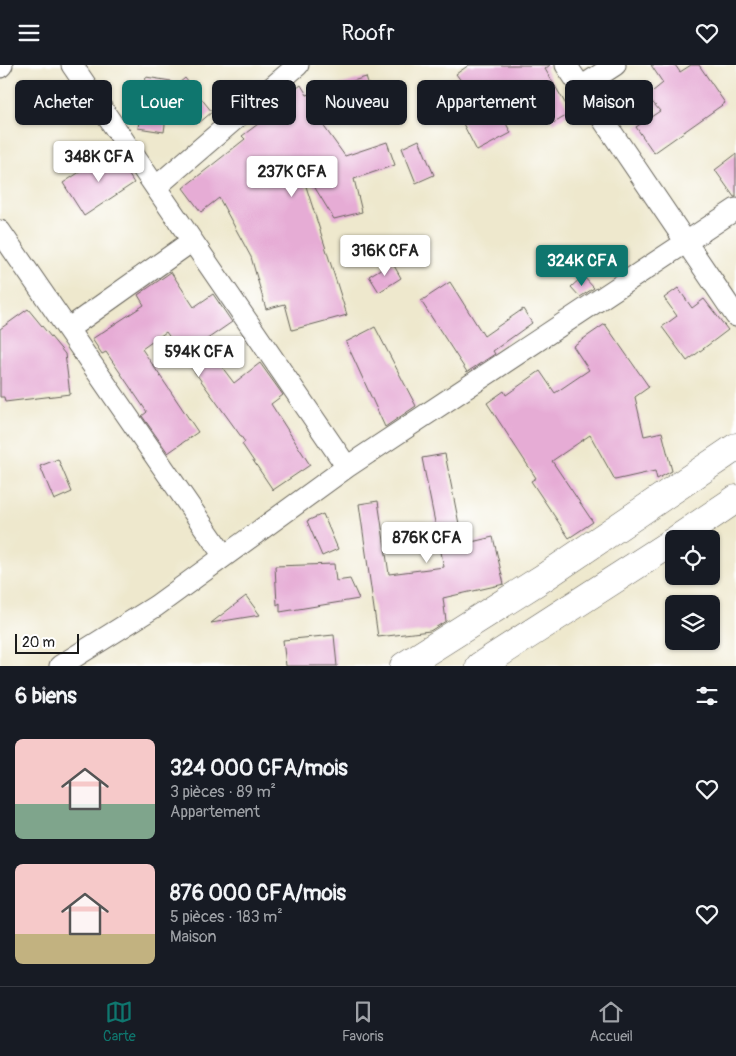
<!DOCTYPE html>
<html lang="fr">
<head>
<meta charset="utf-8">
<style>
	body { margin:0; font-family:Pangolin,sans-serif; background:#20242c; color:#f1f3f6; height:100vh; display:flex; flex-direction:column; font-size:19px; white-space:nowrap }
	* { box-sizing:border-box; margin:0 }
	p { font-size:16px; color:#9ea1a6 }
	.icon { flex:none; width:28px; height:28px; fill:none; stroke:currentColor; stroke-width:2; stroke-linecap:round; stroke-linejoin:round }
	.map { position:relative; height:601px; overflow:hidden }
	.panel { display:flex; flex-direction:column; background:#171b24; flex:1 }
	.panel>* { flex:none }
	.banner { position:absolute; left:15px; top:15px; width:706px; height:45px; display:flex; gap:10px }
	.buttons { position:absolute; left:665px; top:465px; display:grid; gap:10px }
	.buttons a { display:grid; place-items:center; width:55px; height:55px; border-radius:8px; background:#171b24; box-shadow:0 1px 4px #0004; font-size:25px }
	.scale { position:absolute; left:15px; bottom:12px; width:64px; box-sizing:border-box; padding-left:5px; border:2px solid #1c1c1c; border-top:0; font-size:14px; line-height:18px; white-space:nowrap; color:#1c1c1c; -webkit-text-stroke:4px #fff; paint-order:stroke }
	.price { position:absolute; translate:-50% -42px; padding:0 11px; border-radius:5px; background:#fff; color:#222; font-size:16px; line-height:32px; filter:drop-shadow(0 1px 2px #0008) }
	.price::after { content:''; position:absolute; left:50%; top:30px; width:15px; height:11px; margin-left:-8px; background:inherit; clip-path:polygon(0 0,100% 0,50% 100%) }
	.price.active { background:#0f766e; color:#fff }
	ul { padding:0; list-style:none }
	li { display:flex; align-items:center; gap:15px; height:125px; padding:0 15px }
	li span { display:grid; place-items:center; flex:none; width:140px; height:100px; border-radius:8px; color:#555 }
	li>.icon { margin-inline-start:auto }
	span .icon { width:60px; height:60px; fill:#fffc; stroke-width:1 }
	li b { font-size:21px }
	h2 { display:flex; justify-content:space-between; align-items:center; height:60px; padding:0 15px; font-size:21px }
	.pill { padding:0 18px; border-radius:8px; background:#171b24; box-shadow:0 1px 4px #0004; font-size:18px; line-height:45px }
	.pill.active { background:#0f766e; color:#fff }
	header { display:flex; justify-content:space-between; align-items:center; height:65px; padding:0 15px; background:#171b24; font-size:22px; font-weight:600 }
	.dock { display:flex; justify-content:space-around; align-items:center; height:70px; border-top:1px solid #363941; background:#171b24; font-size:14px; color:#9ea1a6 }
	.dock a { display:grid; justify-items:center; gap:2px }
	.dock .active { color:#0f766e }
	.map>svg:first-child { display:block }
	.building { fill:#e6acd5 }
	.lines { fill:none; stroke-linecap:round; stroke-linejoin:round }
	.minor-casing { stroke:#66635a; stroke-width:23 }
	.trunk-casing { stroke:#66635a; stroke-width:29 }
	.minor { stroke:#fff; stroke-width:21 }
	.trunk { stroke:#fff; stroke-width:28 }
</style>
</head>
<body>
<header><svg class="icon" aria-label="menu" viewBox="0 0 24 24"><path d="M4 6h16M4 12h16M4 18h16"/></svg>Roofr<svg class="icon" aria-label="heart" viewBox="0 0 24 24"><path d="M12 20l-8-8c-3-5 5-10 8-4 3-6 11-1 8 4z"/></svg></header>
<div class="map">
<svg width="736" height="601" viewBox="0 0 736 601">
	<rect width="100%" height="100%" fill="#fff"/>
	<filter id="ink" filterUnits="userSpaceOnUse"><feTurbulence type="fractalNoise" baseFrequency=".02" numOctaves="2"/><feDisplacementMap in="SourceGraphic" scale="10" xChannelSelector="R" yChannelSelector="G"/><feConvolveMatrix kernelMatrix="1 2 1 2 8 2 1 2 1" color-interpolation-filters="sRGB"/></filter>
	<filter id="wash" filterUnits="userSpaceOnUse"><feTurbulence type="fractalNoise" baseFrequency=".0096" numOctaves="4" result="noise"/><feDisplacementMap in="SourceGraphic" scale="20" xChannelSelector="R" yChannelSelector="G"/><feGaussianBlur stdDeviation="1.12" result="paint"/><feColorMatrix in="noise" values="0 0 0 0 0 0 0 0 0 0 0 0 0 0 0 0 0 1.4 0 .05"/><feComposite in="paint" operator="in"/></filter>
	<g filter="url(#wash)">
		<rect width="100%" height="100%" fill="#eee8cd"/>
		<g id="blocks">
			<path class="building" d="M 469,0 L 550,0 L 545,4 L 571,48 L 554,58 L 528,16 L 496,39 L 511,68 L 477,86 L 457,47 L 477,37 L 456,9 Z
				M 651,0 L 675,0 L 680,7 L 691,0 L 699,0 L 725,38 L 654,88 L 636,62 L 660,46 L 647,31 L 663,18 Z
				M 146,12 L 171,16 L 164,67 L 138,63 Z
				M 366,12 L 372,32 L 315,49 L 345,91 L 387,77 L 395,100 L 354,114 L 362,147 L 334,154 L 309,113 L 304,115 L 347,250 L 292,265 L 285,239 L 266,244 L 251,192 L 219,133 L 201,147 L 183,123 L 245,74 L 242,71 L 262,56 L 259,51 L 301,20 L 307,30 Z
				M 185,13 L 212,47 L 199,58 L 172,24 Z
				M 419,75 L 434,110 L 416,118 L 402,83 Z
				M 113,85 L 134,118 L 84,151 L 63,118 Z
				M 736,89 L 736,132 L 734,132 L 715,105 Z
				M 392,197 L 401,213 L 379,227 L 369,211 Z
				M 171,207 L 194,242 L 213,229 L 232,257 L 203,277 L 234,318 L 260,298 L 283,330 L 271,339 L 310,400 L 273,425 L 242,379 L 245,377 L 166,267 L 142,284 L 198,367 L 168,388 L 142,351 L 147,347 L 106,287 L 102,289 L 92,274 L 144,240 L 138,230 Z
				M 583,211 L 594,223 L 580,232 L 571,222 Z
				M 450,217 L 484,271 L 523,244 L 532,258 L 493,286 L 495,289 L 467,307 L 421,236 Z
				M 678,223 L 692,243 L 704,234 L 728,265 L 687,296 L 662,262 L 677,251 L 664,233 Z
				M 28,244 L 65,289 L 70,329 L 5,337 L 4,332 L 0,332 L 0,264 Z
				M 605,259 L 649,322 L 635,332 L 644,371 L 662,367 L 672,406 L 657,414 L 655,406 L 615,415 L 590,370 L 552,396 L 593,457 L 569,473 L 531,416 L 536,413 L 487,338 L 504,326 L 506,330 L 540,306 L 555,328 L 589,305 L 573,281 Z
				M 375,262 L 416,341 L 385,362 L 346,277 Z
				M 445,389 L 463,479 L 493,472 L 504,519 L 443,533 L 446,556 L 430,566 L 378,572 L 359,439 L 378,436 L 389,509 L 444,502 L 422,393 Z
				M 58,394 L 72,427 L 54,435 L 40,401 Z
				M 323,449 L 338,484 L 322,491 L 307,456 Z
				M 334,499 L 336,516 L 350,514 L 359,534 L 280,547 L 280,538 L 277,540 L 275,501 Z
				M 246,531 L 260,550 L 211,558 Z
				M 334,570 L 337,601 L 286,601 L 283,575 Z"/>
		</g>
	</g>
	<g filter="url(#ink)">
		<use href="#blocks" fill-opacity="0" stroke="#66635a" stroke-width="1"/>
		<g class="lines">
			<defs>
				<path id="minor" d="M 72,0 L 347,402
					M 566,0 L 736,251
					M 0,2 L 2,0
					M 581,22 L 615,0
					M 156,122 L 298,0
					M 0,166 L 224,491
					M 68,264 L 192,176
					M 60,601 L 156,541 L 347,402 L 736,144"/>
				<path id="trunk" d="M 677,474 L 736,434
					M 404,601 L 546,511 L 736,382
					M 480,601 L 674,476"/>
			</defs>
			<use href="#minor" class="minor-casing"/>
			<use href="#trunk" class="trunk-casing"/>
			<use href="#minor" class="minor"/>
			<use href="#trunk" class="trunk"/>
		</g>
	</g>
</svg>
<div class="buttons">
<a><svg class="icon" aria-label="locate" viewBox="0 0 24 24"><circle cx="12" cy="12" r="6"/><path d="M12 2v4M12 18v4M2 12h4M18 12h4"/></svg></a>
<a><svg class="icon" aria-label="layers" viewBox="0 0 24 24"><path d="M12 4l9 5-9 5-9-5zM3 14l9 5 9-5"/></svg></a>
</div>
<div class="scale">20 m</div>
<b class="price" style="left:99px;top:118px">348K CFA</b>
<b class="price" style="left:292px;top:133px">237K CFA</b>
<b class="price" style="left:385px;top:212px">316K CFA</b>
<b class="price active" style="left:582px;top:222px">324K CFA</b>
<b class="price" style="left:199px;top:313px">594K CFA</b>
<b class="price" style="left:427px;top:499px">876K CFA</b>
<div class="banner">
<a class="pill">Acheter</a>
<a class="pill active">Louer</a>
<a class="pill">Filtres</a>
<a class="pill">Nouveau</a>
<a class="pill">Appartement</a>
<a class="pill">Maison</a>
</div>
</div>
<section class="panel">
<h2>6 biens<svg class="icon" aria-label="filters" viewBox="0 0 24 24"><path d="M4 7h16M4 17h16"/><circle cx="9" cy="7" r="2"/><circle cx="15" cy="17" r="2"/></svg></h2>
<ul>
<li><span style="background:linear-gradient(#f6c9c9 65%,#7fa58c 0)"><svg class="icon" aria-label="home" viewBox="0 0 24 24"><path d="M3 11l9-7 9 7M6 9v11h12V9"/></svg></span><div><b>324 000 CFA/mois</b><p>3 pièces · 89 m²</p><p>Appartement</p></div><svg class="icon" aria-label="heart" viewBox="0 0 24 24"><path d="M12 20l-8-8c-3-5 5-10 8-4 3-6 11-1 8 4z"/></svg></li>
<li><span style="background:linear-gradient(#f6c9c9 70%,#c2b280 0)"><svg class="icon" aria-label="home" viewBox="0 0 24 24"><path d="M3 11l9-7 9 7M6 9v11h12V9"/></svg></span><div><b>876 000 CFA/mois</b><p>5 pièces · 183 m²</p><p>Maison</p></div><svg class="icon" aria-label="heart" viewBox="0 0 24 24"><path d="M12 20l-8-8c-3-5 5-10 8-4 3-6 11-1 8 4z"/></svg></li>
</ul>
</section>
<nav class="dock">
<a class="active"><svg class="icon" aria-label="map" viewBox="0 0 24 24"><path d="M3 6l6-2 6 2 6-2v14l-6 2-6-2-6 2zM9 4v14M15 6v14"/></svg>Carte</a>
<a><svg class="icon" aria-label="saved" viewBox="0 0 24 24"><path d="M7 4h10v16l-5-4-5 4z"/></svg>Favoris</a>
<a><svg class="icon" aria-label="home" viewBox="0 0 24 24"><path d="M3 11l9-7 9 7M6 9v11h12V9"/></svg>Accueil</a>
</nav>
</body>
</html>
